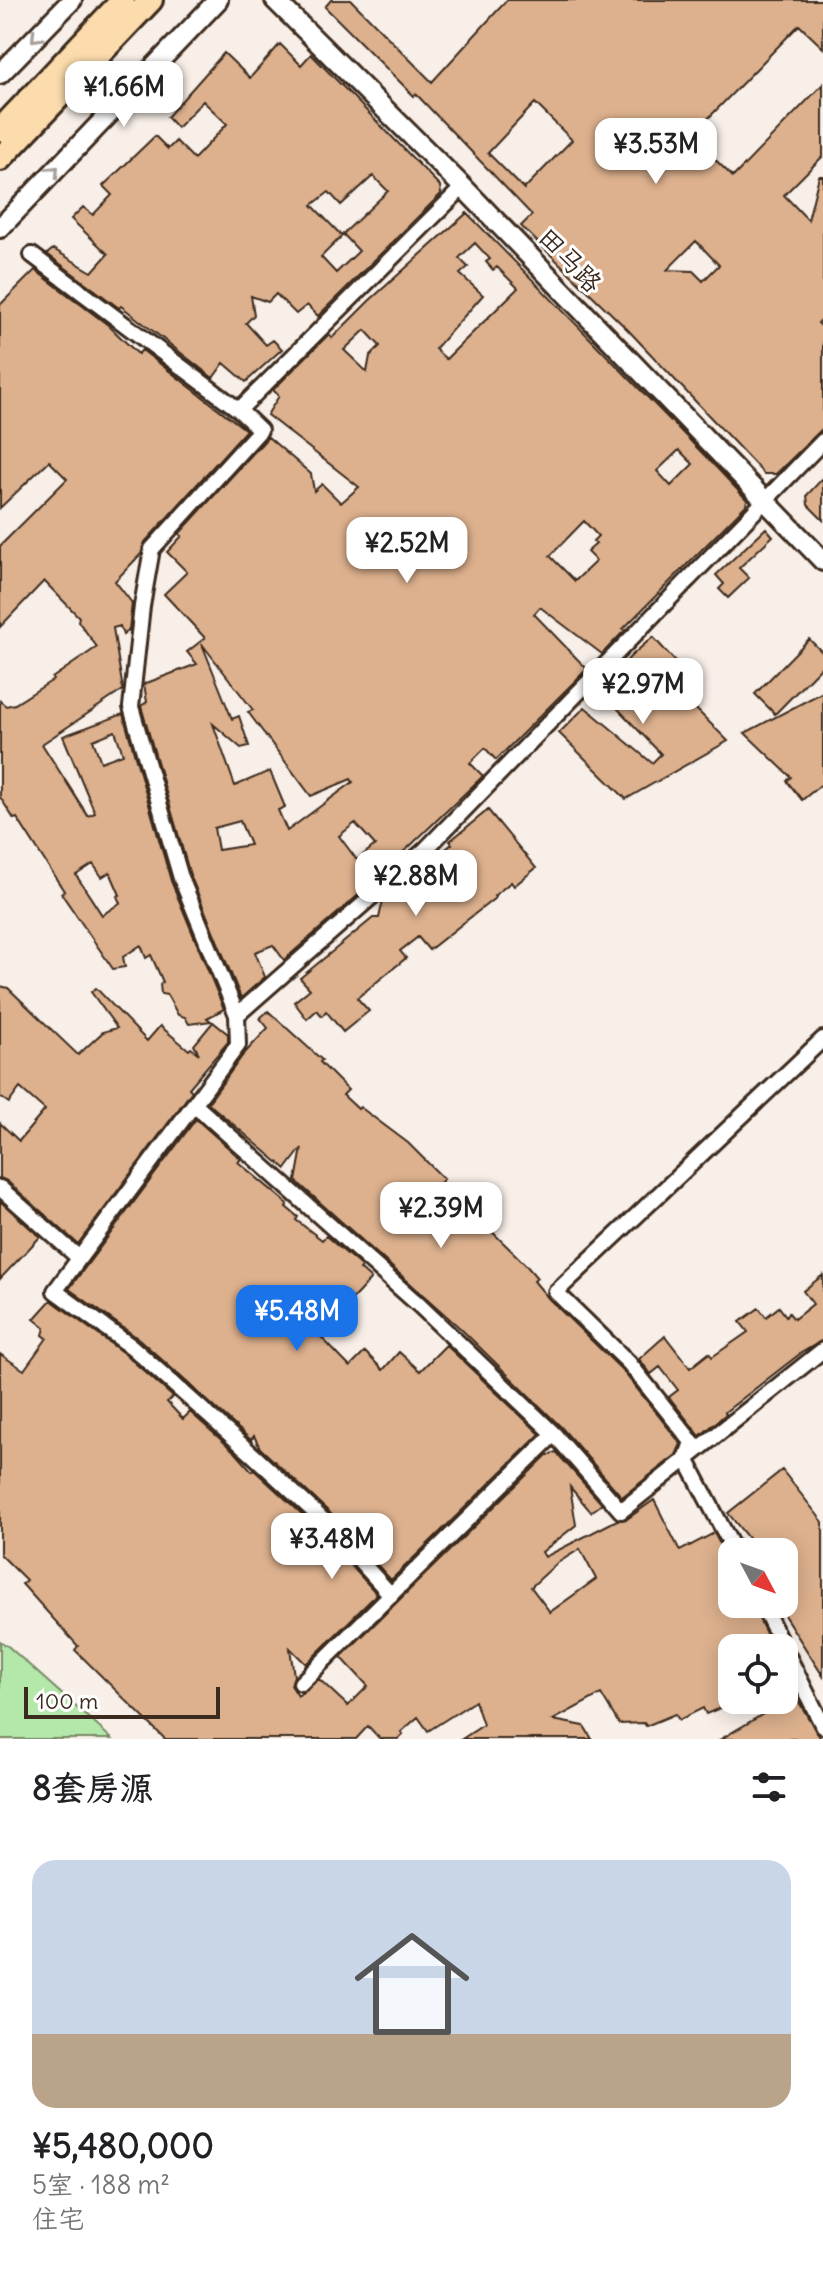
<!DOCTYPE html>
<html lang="zh">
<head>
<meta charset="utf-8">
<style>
	body { margin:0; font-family:Delius,"LXGW WenKai TC",sans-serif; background:#f2f2f2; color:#202124; height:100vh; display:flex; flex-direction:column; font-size:30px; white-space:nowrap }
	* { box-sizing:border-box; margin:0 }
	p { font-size:26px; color:#757577 }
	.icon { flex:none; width:44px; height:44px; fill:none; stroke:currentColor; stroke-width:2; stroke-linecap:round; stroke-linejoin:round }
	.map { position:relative; height:1739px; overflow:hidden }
	.panel { display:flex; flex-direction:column; background:#fff; flex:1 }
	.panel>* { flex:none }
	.needle { width:52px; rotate:131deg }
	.tools { position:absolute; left:718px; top:1538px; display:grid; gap:16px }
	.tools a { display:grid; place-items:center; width:80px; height:80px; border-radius:16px; background:#fff; box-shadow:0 4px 20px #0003; font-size:40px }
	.scale { position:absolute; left:24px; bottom:20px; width:196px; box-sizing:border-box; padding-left:8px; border:4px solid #3b2a1e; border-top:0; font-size:22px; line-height:28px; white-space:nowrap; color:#3b2a1e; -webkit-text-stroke:6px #fff; paint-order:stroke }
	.price { position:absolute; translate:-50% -68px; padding:0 18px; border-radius:16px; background:#fff; color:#222; font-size:26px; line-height:52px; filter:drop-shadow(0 2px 4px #0008) }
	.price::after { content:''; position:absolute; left:50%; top:48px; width:24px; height:18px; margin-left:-12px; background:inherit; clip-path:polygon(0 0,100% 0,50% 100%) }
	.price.on { background:#1a73e8; color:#fff }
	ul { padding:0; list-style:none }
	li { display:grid; align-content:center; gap:16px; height:424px; padding:0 32px }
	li+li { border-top:2px solid #e0e0e0 }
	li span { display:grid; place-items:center; height:248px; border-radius:24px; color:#555 }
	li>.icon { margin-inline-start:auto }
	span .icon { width:144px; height:144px; fill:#fffc; stroke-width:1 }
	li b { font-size:34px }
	h2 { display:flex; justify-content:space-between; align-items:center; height:96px; padding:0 32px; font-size:34px }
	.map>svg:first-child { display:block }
	.green { fill:#b3e8aa; stroke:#778964; stroke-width:2 }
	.building { fill:#ddb18e; stroke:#3b2a1e; stroke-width:2; fill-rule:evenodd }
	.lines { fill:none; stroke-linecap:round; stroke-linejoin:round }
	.street-casing { stroke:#3b2a1e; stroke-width:20 }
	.secondary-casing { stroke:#3b2a1e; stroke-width:24 }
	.primary-casing { stroke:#3b2a1e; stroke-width:28 }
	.street { stroke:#fff; stroke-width:14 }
	.secondary { stroke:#fff; stroke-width:18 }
	.primary { stroke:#fcdcac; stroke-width:22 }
	.oneway { stroke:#a79f9a }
	.labels { text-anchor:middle; stroke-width:6; stroke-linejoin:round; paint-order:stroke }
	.street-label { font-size:26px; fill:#3b2a1e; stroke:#fff }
</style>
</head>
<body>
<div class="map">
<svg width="823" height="1739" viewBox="0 0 823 1739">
	<rect width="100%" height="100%" fill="#f8efe8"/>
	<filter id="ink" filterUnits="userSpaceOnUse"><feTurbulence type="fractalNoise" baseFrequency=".0125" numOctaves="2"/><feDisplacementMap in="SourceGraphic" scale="16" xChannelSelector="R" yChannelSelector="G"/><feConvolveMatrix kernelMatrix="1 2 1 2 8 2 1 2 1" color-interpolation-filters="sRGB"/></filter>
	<g filter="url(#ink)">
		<path class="green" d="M 0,1641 L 9,1647 L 112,1739 L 0,1739 Z"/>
		<path class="building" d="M 331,0 L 351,0 L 432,82 L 507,0 L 823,0 L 823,48 L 799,25 L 691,136 L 733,177 L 823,84 L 823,156 L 784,195 L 808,220 L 819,176 L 823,176 L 823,318 L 818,323 L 823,328 L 823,428 L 776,474 L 764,474 L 628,330 L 521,226 L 532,215 L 416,94 L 414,96 L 325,7 ZM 535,103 L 572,140 L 524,189 L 488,153 ZM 696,241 L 719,265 L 703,281 L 693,271 L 667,270 Z
			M 280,44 L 301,65 L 311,54 L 440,186 L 441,194 L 318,316 L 307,305 L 296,314 L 276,294 L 268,302 L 251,296 L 254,315 L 246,323 L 266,345 L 273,340 L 282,349 L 246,382 L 224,363 L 213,378 L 121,306 L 119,308 L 47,254 L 53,249 L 92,272 L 108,254 L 71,219 L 83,207 L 93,215 L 112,195 L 103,186 L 155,136 L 168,149 L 176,141 L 194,159 L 227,124 L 203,101 L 177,128 L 167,117 L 224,53 L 250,78 ZM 373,176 L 388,191 L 343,234 L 359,251 L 336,273 L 321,257 L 342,236 L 312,205 L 329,192 L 341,205 Z
			M 467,213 L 713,464 L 747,500 L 746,505 L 623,629 L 625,630 L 602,654 L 540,607 L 534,614 L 587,669 L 496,760 L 485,748 L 470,763 L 483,776 L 408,848 L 368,881 L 371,884 L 284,960 L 273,945 L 255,952 L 265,977 L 241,998 L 190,875 L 141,706 L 147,702 L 144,684 L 197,664 L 187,652 L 205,638 L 164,594 L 187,572 L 167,552 L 182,536 L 179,534 L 268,437 L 311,474 L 314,491 L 322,484 L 341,503 L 359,487 L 267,415 L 279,396 L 273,390 L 329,334 L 332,338 L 369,301 ZM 475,243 L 490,259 L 486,262 L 493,270 L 497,267 L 518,288 L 446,359 L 435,349 L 483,295 L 460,274 L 468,267 L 459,258 ZM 365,330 L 380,346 L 370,356 L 367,372 L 344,350 ZM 679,450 L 693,464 L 671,486 L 657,471 ZM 584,521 L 598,536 L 593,541 L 596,544 L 587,552 L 596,561 L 575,581 L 550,556 ZM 202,644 L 253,710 L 248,712 L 311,796 L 351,779 L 353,782 L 287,831 L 278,810 L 285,807 L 270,771 L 235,786 L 213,724 L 241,748 L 249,746 L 239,716 L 232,719 ZM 240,821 L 250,845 L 218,850 L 214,828 ZM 355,823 L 375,845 L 357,860 L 339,836 Z
			M 35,270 L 108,325 L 138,354 L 142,350 L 246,430 L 145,542 L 141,554 L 115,581 L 132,603 L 129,630 L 123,635 L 120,626 L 113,628 L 123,690 L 42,744 L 88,816 L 95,813 L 63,736 L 123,714 L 171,881 L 224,1009 L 207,1018 L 211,1021 L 189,1024 L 185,1017 L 178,1015 L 167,995 L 161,994 L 160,984 L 163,982 L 151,955 L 146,958 L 141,945 L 123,957 L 125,967 L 113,969 L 61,893 L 64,891 L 17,818 L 14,819 L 0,797 L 0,701 L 6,706 L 15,704 L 53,680 L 52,678 L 97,647 L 78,621 L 79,617 L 44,581 L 0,627 L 0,546 L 67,479 L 49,461 L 0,508 L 0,305 ZM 115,731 L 123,754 L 101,762 L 93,740 ZM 93,864 L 102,877 L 110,872 L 120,895 L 117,896 L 120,903 L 102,915 L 76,875 Z
			M 823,478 L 823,520 L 808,505 L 807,495 Z
			M 766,528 L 773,536 L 739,568 L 749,578 L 728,598 L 719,589 L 724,584 L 716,575 Z
			M 653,637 L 675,661 L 655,680 L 695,708 L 728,741 L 626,799 L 559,733 L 585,707 L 652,763 L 661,754 L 600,690 L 631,656 Z
			M 809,639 L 823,653 L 823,665 L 775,714 L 755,694 Z
			M 823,692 L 823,783 L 802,800 L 787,781 L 791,777 L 745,733 Z
			M 488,810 L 536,868 L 514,886 L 511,882 L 494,896 L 495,898 L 429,950 L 418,937 L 400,951 L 406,958 L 357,998 L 369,1011 L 343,1032 L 326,1011 L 322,1016 L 317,1010 L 307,1019 L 294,1002 L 310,989 L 300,978 L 373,918 L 379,918 L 383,900 L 452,844 L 450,841 Z
			M 0,986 L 8,988 L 78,1055 L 103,1032 L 117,1028 L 91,992 L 96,988 L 147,1041 L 160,1026 L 189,1050 L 191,1048 L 199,1054 L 194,1045 L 213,1022 L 228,1034 L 228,1042 L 189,1088 L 192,1091 L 78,1244 L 7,1181 L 0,1178 L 0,1123 L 19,1141 L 45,1110 L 20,1088 L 9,1103 L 0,1097 Z
			M 268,1011 L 322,1060 L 320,1062 L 348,1090 L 343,1095 L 358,1109 L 360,1107 L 408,1143 L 444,1179 L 440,1183 L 452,1194 L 459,1195 L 472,1207 L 470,1210 L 525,1264 L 537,1278 L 534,1281 L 549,1299 L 622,1370 L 681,1444 L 676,1455 L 622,1497 L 561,1427 L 461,1329 L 296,1181 L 302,1148 L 286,1169 L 208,1103 L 243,1055 L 268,1028 L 260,1018 Z
			M 196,1119 L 241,1159 L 238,1162 L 288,1204 L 286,1207 L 298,1217 L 296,1220 L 322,1240 L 326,1236 L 362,1267 L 360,1269 L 371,1279 L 319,1335 L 350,1367 L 365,1352 L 383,1370 L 399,1352 L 420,1371 L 446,1345 L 540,1434 L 391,1580 L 330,1513 L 260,1448 L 254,1436 L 251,1440 L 139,1339 L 69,1289 Z
			M 0,1201 L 40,1237 L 0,1279 Z
			M 823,1275 L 823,1340 L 801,1353 L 725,1412 L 726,1414 L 700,1436 L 669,1397 L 678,1390 L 660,1367 L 651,1374 L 639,1359 L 665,1336 L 690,1368 L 709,1353 L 712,1357 L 748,1332 L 740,1322 L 759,1308 L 766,1317 L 779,1307 L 786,1316 L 789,1313 L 794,1319 L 813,1304 L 803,1291 Z
			M 51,1300 L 126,1355 L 173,1397 L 167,1402 L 183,1419 L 190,1412 L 236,1453 L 252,1471 L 254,1470 L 316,1527 L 377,1594 L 306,1664 L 290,1648 L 294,1676 L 291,1685 L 298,1696 L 319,1679 L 348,1706 L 368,1686 L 341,1657 L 546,1456 L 556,1452 L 602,1504 L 591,1512 L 570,1487 L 576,1525 L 542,1552 L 545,1557 L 617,1520 L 627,1519 L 654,1500 L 680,1551 L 714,1533 L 732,1566 L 732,1604 L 752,1604 L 773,1648 L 732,1648 L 732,1703 L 706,1714 L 703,1708 L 679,1720 L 675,1714 L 646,1726 L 644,1723 L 619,1724 L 601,1694 L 553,1720 L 584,1726 L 592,1739 L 462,1739 L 483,1725 L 475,1701 L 428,1731 L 418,1717 L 401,1732 L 403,1734 L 398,1739 L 380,1739 L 368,1726 L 356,1739 L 165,1739 L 75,1650 L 78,1646 L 22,1584 L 26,1580 L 0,1554 L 0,1354 L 24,1370 L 47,1338 L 43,1335 L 45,1328 L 34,1319 ZM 580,1549 L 596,1579 L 550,1612 L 531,1587 L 556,1564 Z
			M 782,1470 L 823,1522 L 823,1676 L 777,1604 L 784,1604 L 784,1552 L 759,1552 L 728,1513 Z
			M 784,1677 L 821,1739 L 721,1739 L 763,1714 L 756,1700 L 784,1700 Z"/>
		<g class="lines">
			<defs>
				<path id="street" d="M 32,255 L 239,410 L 463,187
					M 239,410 L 260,430 L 152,549 L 142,606 L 131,707 L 181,878 L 237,1015 L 238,1045 L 55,1291 L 132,1347 L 253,1455 L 323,1520 L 391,1595
					M 237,1015 L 426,849 L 823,441
					M 194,1104 L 420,1306 L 554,1434 L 621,1511 L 823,1350
					M 0,1188 L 79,1258
					M 735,1552 L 686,1459 L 692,1442 L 629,1363 L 556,1292 L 823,1039
					M 762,1604 L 823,1726
					M 301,1683 L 554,1434"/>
				<path id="secondary" d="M 275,0 L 463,187 L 823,561
					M 0,74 L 72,0
					M 0,228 L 218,0"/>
				<path id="primary" d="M 0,130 L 123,0
					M 0,159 L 151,0"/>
			</defs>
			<use href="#street" class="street-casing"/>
			<use href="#secondary" class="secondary-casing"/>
			<use href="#primary" class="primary-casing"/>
			<use href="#street" class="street"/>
			<use href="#secondary" class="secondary"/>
			<use href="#primary" class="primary"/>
		</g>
		<defs><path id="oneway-chevron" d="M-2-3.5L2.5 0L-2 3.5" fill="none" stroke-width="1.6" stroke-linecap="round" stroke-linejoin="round" transform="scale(2)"/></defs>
		<g class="oneway">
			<use href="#oneway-chevron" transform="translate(36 37) rotate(134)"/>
			<use href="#oneway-chevron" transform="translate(54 171) rotate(-46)"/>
		</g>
	</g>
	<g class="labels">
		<g class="street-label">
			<text transform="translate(570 260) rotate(46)" y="9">田马路</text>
		</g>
	</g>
</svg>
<div class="tools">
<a><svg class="needle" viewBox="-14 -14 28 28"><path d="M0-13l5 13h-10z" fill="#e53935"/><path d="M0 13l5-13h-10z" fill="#757577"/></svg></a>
<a><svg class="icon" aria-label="locate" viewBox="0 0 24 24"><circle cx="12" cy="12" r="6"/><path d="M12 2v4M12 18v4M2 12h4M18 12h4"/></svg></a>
</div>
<div class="scale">100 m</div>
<b class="price" style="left:124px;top:129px">¥1.66M</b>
<b class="price" style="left:656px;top:186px">¥3.53M</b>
<b class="price" style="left:407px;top:585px">¥2.52M</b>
<b class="price" style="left:643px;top:726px">¥2.97M</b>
<b class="price" style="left:416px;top:918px">¥2.88M</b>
<b class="price" style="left:441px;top:1250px">¥2.39M</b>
<b class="price on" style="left:297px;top:1353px">¥5.48M</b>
<b class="price" style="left:332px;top:1581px">¥3.48M</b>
</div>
<section class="panel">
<h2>8套房源<svg class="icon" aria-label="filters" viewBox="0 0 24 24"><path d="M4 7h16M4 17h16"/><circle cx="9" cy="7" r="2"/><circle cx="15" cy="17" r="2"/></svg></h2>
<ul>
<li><span style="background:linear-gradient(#c9d6e8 70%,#b9a48a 0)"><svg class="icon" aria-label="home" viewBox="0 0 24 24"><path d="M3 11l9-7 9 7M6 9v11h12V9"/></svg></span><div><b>¥5,480,000</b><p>5室 · 188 m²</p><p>住宅</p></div></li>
</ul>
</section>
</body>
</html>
